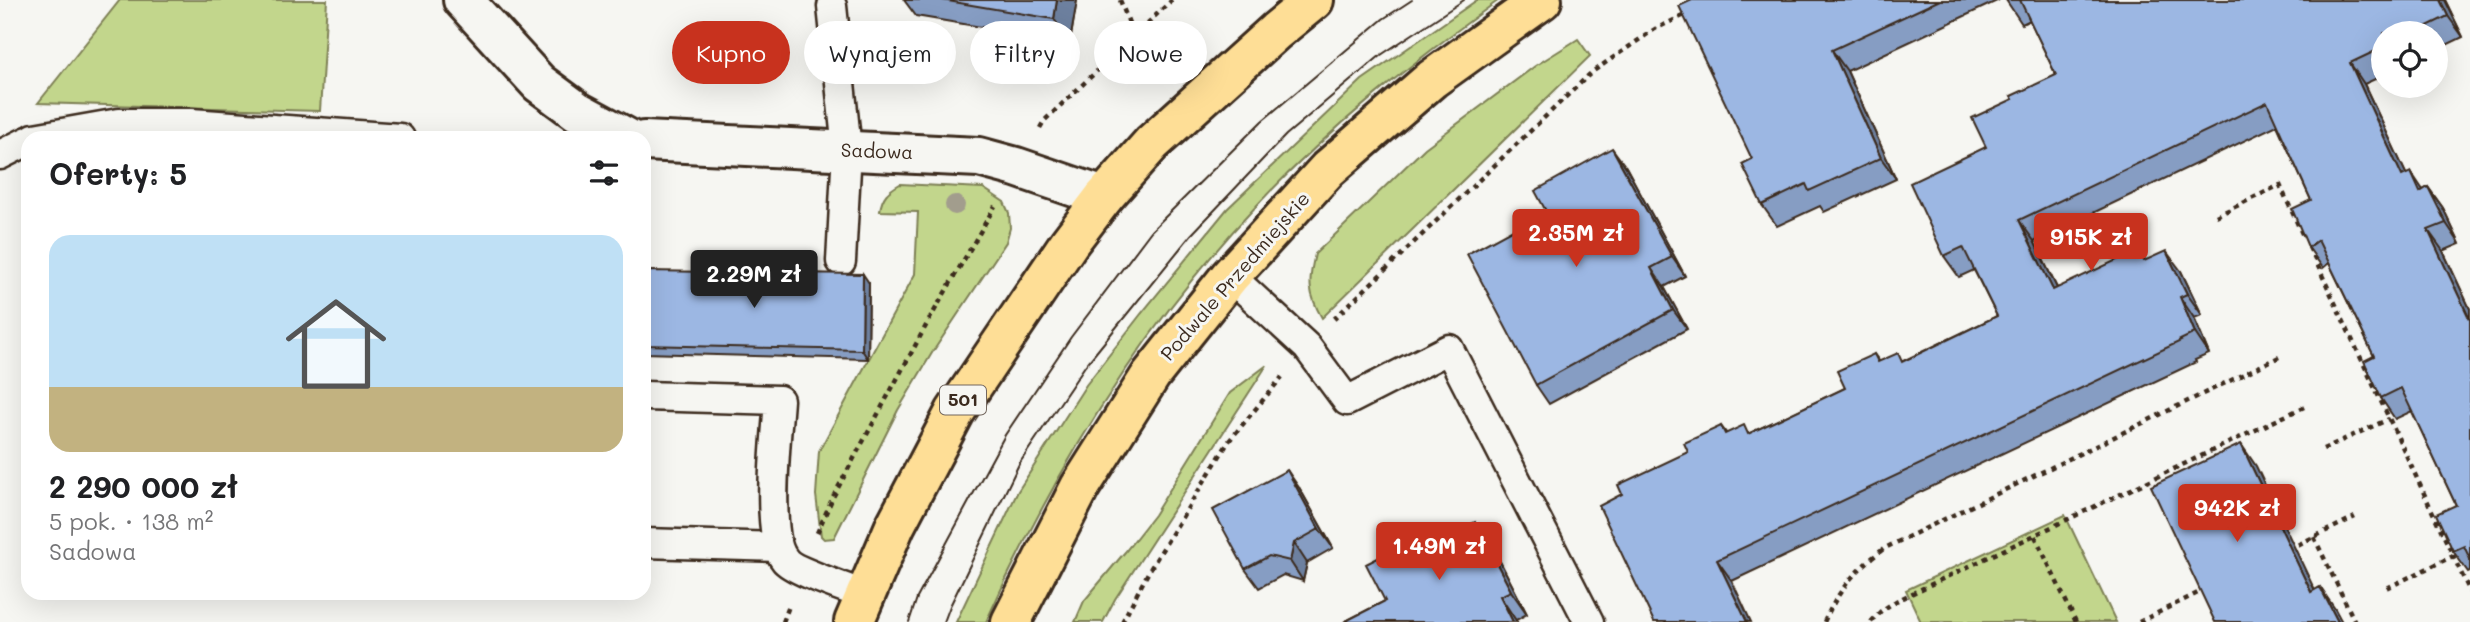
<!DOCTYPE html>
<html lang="pl">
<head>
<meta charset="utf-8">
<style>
	body { margin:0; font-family:Mali,sans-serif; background:#f2f2f2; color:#202124; height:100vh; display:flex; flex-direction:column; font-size:26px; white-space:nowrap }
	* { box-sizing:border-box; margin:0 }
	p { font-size:23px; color:#757577 }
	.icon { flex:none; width:38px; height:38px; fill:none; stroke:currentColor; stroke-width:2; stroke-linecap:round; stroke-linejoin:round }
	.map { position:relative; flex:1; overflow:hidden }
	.drawer { position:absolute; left:21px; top:131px; width:630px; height:469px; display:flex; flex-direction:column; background:#fff; border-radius:21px; box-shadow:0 7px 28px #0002 }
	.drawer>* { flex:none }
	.hud { position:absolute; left:672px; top:21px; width:665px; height:63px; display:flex; gap:14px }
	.controls { position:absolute; left:2371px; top:21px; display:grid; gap:14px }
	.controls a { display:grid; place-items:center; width:77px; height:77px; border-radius:50%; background:#fff; box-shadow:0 7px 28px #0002; font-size:35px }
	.price { position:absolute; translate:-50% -60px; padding:0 16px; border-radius:7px; background:#c8321e; color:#fff; font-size:23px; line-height:46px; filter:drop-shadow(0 2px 4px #0008) }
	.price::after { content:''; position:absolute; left:50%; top:42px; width:21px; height:16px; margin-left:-10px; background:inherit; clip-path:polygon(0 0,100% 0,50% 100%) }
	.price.selected { background:#222; color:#fff }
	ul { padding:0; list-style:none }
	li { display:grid; align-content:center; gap:14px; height:371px; padding:0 28px }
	li span { display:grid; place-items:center; height:217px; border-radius:21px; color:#555 }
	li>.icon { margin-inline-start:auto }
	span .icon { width:126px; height:126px; fill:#fffc; stroke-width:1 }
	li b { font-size:30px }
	h2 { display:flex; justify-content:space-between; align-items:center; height:84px; padding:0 28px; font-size:30px }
	.pill { padding:0 24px; border-radius:32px; background:#fff; box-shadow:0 7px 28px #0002; font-size:24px; line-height:63px }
	.pill.selected { background:#c8321e; color:#fff }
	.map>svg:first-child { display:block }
	.green { fill:#c2d68c; stroke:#7e8055; stroke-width:2 }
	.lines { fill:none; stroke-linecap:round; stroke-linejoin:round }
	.service-casing { stroke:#3b2a1e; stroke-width:33 }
	.minor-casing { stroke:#3b2a1e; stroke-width:44 }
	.primary-casing { stroke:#3b2a1e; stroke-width:44 }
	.path { stroke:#3b2a1e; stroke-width:4.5; stroke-dasharray:5 5; stroke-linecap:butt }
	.service { stroke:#f6f6f2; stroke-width:28 }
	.minor { stroke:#f6f6f2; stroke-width:38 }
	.primary { stroke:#fede96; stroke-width:38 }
	.tram { stroke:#3b2a1e; stroke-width:2 }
	.tree { fill:#a29d8d }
	.wall { fill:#869dc3; stroke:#3b2a1e; stroke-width:2 }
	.shaded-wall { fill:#6d809f; stroke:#3b2a1e; stroke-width:2 }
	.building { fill:#9cb7e3; stroke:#3b2a1e; stroke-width:2 }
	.labels { text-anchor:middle; stroke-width:6; stroke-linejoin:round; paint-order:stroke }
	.shield { fill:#f6f6f2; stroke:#73675e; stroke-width:2 }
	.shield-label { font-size:18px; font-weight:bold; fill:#3b2a1e }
	.street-label { font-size:19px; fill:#3b2a1e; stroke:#f6f6f2 }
</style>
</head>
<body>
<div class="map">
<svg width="2470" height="622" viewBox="0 0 2470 622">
	<rect width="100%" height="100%" fill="#f6f6f2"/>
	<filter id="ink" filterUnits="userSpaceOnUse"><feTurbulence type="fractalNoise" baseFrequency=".0143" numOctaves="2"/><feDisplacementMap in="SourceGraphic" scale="14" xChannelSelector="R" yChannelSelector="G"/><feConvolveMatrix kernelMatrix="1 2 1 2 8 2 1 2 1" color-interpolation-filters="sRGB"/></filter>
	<g filter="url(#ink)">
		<path class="green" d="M 120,0 L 327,0 L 320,111 L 38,103 Z
			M 1477,0 L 1499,0 C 1414,61 1332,126 1260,202 C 1144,324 1055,469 986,622 L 956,622 L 1018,491 L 1086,385 L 1141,314 L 1227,209 L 1362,80 Z
			M 1578,39 L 1590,56 L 1322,318 C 1308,294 1308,281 1315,254 L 1425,148 L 1535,66 Z
			M 900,184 L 983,188 L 1004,202 L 1009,213 L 1010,228 L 1006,242 L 932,353 L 898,410 L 834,538 L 824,539 L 821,536 L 816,495 L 819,451 L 915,274 L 918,212 L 880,211 C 882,196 888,191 900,184 Z
			M 1267,365 L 1115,599 L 1103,622 L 1075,622 L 1084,601 L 1125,552 L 1154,515 L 1230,393 Z
			M 2065,515 L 2116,622 L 1921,622 L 1906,590 Z"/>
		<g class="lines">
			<defs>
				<path id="service" d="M 832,6 L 847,150 L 841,261
					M 34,138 L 119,123 L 191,123 L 400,138
					M 0,155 L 28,141
					M 1230,276 L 1307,347 L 1347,401 L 1449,349 L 1589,622
					M 644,396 L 779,400 C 777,433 764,536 785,560 C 792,570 849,589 864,595
					M 644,543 L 777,547"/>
				<path id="minor" d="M 463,0 L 539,83 L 577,111 L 627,138
					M 644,141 L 979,157 L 1016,167 L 1104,197"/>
				<path id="primary" d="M 854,622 L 895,526 L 955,412 L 1069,243 L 1104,197 L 1152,143 L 1276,31 L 1314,0
					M 1011,622 L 1080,487 L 1151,375 L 1230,276 L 1328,169 L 1432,79 L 1542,0"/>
			</defs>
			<use href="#service" class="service-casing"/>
			<use href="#minor" class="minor-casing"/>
			<use href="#primary" class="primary-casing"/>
			<path class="path" d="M 1120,0 L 1134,36
				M 1040,128 L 1044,121 L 1172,0
				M 2216,216 L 2280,185 L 2303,236
				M 2309,247 L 2470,592
				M 1334,319 L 1592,72 L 1655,29 L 1689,13
				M 2323,449 L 2389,419
				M 817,533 L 833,497 L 928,322 L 995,206
				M 2035,536 L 2076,622
				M 2314,537 L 2355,622
				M 2289,549 L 2355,517
				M 2387,588 L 2453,556
				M 783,622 L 789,606
				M 1122,622 L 1149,571 L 1229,441 L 1282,377
				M 1824,622 C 1840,588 1855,570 1885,548 L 2281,356
				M 1871,622 L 1881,611 L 1896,601 L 2304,407
				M 2139,622 L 2206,589"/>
			<use href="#service" class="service"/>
			<use href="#minor" class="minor"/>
			<use href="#primary" class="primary"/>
			<path class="tram" d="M 909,622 L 917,598 L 1005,435 L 1071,337 L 1151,231 L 1262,121 L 1383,19 L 1412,0
				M 944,622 L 950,606 L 1019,464 L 1085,366 L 1191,235 L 1286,135 L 1381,55 L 1464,0"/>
		</g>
		<circle class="tree" cx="955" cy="205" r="10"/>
		<path class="wall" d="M 904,0 L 1077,0 L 1070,42 L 916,16 Z
			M 1692,0 L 1999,0 L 1847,71 L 1896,179 L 1824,212 L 1820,206 L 1777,226 L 1762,205 L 1752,159 Z
			M 2006,0 L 2445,0 L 2463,37 L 2436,50 L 2436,33 L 2384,33 L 2384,75 L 2364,84 L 2406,174 L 2423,190 L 2428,187 L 2443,208 L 2460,244 L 2443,251 L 2470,309 L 2470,571 L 2468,572 L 2453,551 L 2456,505 L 2412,411 L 2395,419 L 2381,398 L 2374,356 L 2329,263 L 2323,268 L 2308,247 L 2311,200 L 2277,125 L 2034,241 L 2057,288 L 2145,261 L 2181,271 L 2202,315 L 2194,318 L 2209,354 L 2195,360 L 2196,362 L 1732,581 L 1622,494 L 1688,452 L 1721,426 L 1727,434 L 1750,433 L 1845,388 L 1874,354 L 1880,362 L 1903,361 L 1997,316 L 1974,270 L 1959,277 L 1944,256 L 1986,147 L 2013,99 L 2056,75 L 2030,20 L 2022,24 Z
			M 1626,167 L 1685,276 L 1664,287 L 1687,329 L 1549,404 L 1536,385 Z
			M 644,271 L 869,283 L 868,359 L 644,353 Z
			M 1300,489 L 1333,548 L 1307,563 L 1303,581 L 1283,575 L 1259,588 L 1245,569 Z
			M 1445,538 L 1492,546 L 1527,614 L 1516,620 L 1517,622 L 1344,622 L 1385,601 Z"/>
		<path class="shaded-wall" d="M 1057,0 L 1077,0 L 1070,42 L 1054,19 Z
			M 2440,0 L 2445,0 L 2463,37 L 2448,16 Z
			M 1832,50 L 1847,71 L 1896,179 L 1881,158 Z
			M 2350,63 L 2364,84 L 2417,197 L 2402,176 Z
			M 1612,148 L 1626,167 L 1685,276 L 1672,257 Z
			M 2411,172 L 2425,193 L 2420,192 Z
			M 2428,187 L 2443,208 L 2460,244 L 2446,223 Z
			M 2019,220 L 2034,241 L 2068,311 L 2053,290 Z
			M 2428,230 L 2443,251 L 2470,309 L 2470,320 Z
			M 2166,251 L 2181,271 L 2202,315 L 2187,294 Z
			M 1651,268 L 1664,287 L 1687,329 L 1673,310 Z
			M 863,274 L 869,283 L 868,359 L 862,350 Z
			M 2180,297 L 2194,318 L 2209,354 L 2195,333 Z
			M 2241,444 L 2256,466 L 2326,614 L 2311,592 Z
			M 1287,470 L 1300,489 L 1333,548 L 1319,529 Z
			M 1475,522 L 1492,546 L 1527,614 L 1511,591 Z
			M 1294,543 L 1307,563 L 1303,581 L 1290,561 Z
			M 1717,560 L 1732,581 L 1751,622 L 1747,622 Z
			M 2320,587 L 2335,609 L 2342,622 L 2338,622 Z
			M 1500,596 L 1517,622 L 1513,622 Z"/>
		<path class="building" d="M 942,0 L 1057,0 L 1054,19 Z
			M 1692,0 L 1940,0 L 1832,50 L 1881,158 L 1809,191 L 1806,184 L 1762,205 L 1742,164 L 1752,159 L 1679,6 Z
			M 2020,0 L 2440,0 L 2448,16 L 2413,33 L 2384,33 L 2384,47 L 2350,63 L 2402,176 L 2411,172 L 2420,192 L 2428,187 L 2446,223 L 2428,230 L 2470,320 L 2470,559 L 2464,546 L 2453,551 L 2436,514 L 2456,505 L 2401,388 L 2381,398 L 2364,361 L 2374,356 L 2318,240 L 2308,247 L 2292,209 L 2311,200 L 2267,102 L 2019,220 L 2053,290 L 2138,250 L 2144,261 L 2166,251 L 2187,294 L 2180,297 L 2195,333 L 2180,340 L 2181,341 L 1717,560 L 1747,622 L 1654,622 L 1599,506 L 1622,494 L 1618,485 L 1688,452 L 1684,443 L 1721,426 L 1725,434 L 1744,425 L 1748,434 L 1845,388 L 1837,371 L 1874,354 L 1878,362 L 1898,353 L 1902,362 L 1997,316 L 1963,247 L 1944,256 L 1910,183 L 1986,147 L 1972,118 L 2013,99 L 2011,96 L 2056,75 Z
			M 1612,148 L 1672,257 L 1651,268 L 1673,310 L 1536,385 L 1467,254 L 1546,211 L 1535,191 Z
			M 644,271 L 863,274 L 862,350 L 644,345 Z
			M 2241,444 L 2311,592 L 2320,587 L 2338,622 L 2215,622 L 2151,486 Z
			M 1287,470 L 1319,529 L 1294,543 L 1290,561 L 1269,556 L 1245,569 L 1213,510 Z
			M 1475,522 L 1511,591 L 1500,596 L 1513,622 L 1344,622 L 1385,601 L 1366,564 L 1437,528 L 1443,539 Z"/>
	</g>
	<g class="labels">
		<rect class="shield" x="940" y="385.5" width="46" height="29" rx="5"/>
		<g class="shield-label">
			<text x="963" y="406">501</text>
		</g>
		<g class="street-label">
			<text transform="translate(877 151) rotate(2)" y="7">Sadowa</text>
			<text transform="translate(1235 276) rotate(-49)" y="7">Podwale Przedmiejskie</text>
		</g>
	</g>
</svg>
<div class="controls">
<a><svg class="icon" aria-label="locate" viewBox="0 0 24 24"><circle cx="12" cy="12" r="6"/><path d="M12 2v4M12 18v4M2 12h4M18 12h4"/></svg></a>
</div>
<b class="price" style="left:1576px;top:269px">2.35M zł</b>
<b class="price" style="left:2091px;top:273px">915K zł</b>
<b class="price selected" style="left:754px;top:310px">2.29M zł</b>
<b class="price" style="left:2237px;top:544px">942K zł</b>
<b class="price" style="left:1439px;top:582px">1.49M zł</b>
<div class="hud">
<a class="pill selected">Kupno</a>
<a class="pill">Wynajem</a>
<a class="pill">Filtry</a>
<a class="pill">Nowe</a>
</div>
<section class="drawer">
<h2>Oferty: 5<svg class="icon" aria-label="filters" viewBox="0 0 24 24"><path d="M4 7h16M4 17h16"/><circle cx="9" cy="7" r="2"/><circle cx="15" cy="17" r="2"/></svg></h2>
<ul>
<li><span style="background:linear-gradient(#bfe0f5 70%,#c2b280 0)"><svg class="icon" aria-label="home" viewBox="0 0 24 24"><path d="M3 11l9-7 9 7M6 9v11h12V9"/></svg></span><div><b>2 290 000 zł</b><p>5 pok. · 138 m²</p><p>Sadowa</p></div></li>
</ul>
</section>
</div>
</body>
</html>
